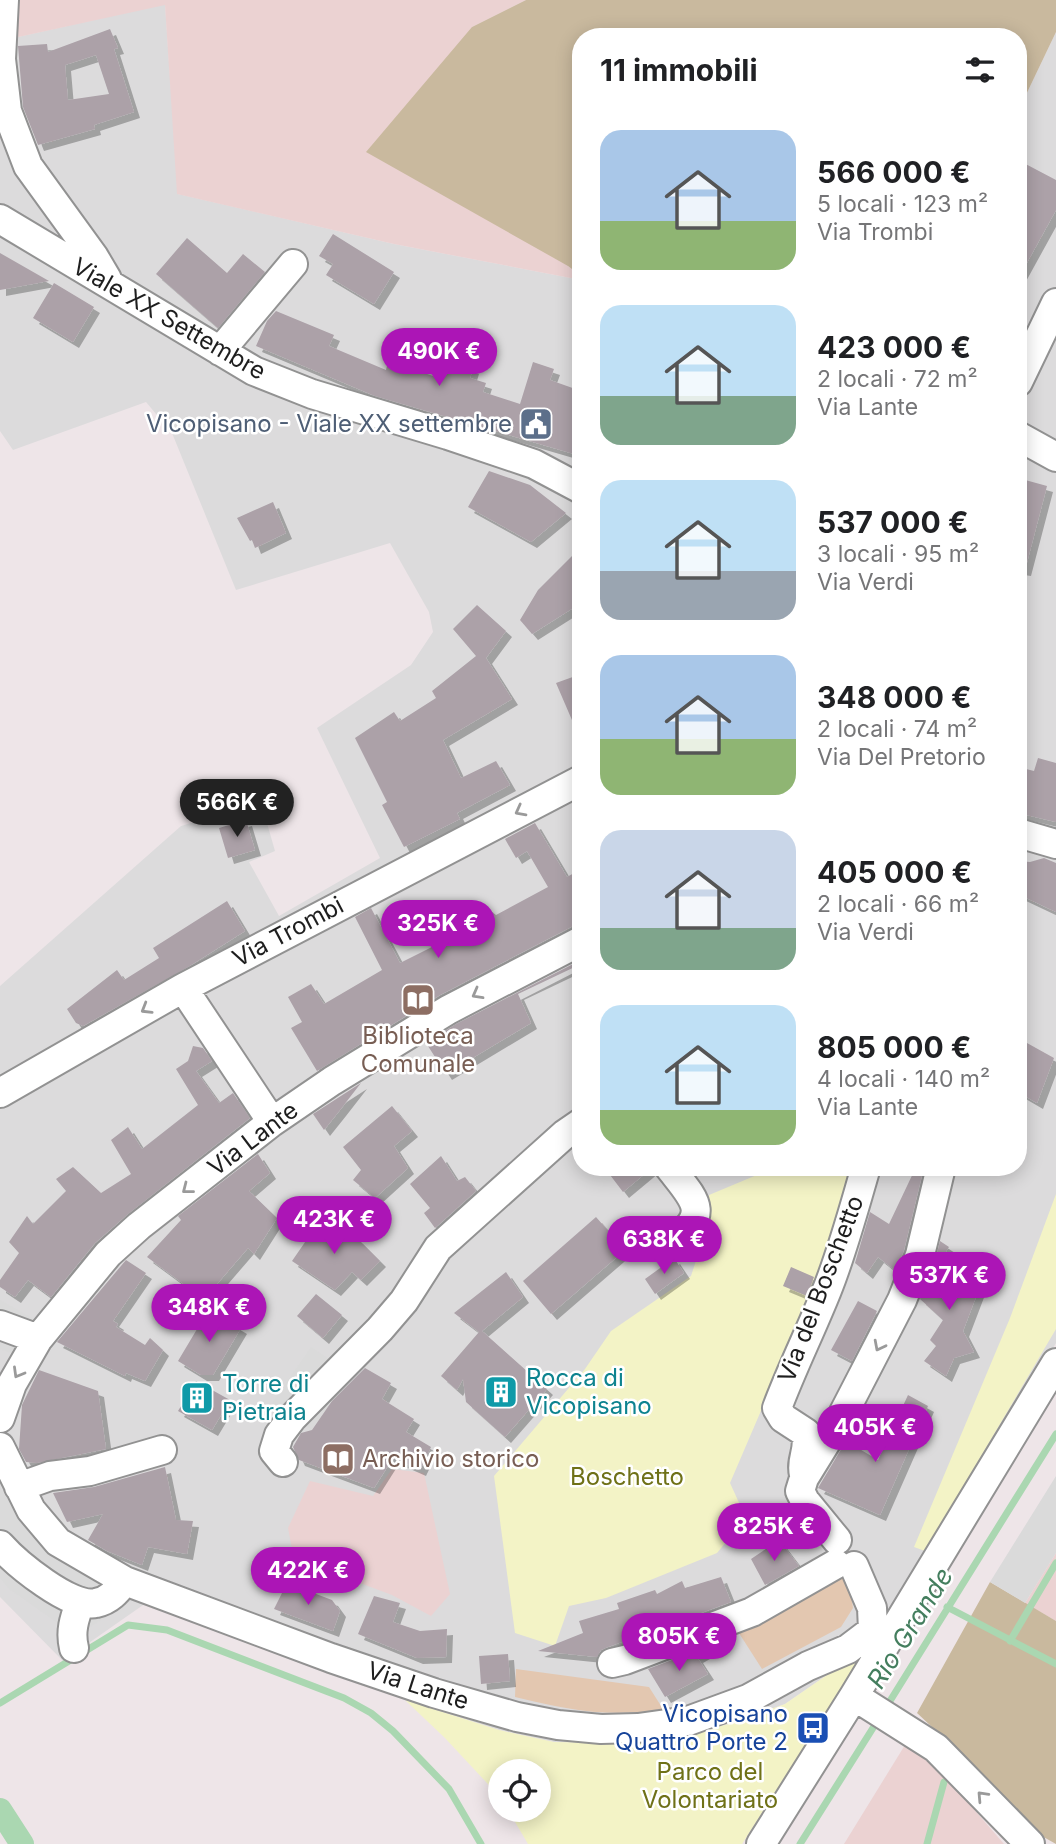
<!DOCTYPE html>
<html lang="it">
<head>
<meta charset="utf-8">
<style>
	body { margin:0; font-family:Inter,sans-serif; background:#f2f2f2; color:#202124; height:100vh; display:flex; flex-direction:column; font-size:26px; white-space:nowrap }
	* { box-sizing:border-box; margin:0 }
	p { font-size:23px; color:#757577 }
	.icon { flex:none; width:38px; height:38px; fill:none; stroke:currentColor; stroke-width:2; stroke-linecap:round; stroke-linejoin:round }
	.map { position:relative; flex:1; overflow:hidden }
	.drawer { position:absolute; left:572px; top:28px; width:455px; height:1148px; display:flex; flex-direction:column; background:#fff; border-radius:28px; box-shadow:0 4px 18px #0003 }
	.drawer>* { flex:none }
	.fabs { position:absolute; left:488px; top:1759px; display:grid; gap:14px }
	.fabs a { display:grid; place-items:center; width:63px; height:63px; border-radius:50%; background:#fff; box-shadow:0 4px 18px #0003; font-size:35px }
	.price { position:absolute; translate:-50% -60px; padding:0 16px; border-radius:24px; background:#ac15b6; color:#fff; font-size:23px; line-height:46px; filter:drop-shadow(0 2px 4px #0008) }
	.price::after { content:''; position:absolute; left:50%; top:42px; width:21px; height:16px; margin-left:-10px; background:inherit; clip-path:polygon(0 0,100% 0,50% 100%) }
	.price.selected { background:#222; color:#fff }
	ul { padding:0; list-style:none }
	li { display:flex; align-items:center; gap:21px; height:175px; padding:0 28px }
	li span { display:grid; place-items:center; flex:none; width:196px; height:140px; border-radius:21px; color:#555 }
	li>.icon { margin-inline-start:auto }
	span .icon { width:84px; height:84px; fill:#fffc; stroke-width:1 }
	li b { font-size:30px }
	h2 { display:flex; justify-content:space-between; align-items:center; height:84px; padding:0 28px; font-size:30px }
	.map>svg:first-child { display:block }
	.residential { fill:#dcdbdc }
	.farmland { fill:#ebd2d2 }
	.grass { fill:#e3c7b0 }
	.forest { fill:#c9b99e }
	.park { fill:#f3f3c6 }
	.parking { fill:#dadada }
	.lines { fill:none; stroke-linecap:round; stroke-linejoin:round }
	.stream { stroke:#aad7b1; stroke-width:7 }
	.canal { stroke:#aad7b1; stroke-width:24 }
	.building { fill:#aca1a8; fill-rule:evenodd; filter:url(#shadow) }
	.minor-casing { stroke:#929292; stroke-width:32 }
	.minor { stroke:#fff; stroke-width:28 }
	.oneway { stroke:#9a9a9a }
	.labels { text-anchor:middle; stroke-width:5; stroke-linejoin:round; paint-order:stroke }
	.street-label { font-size:24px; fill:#1e1e1e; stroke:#fff }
	.service-label { font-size:24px; fill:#4e5e75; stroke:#fff; text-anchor:end }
	.education-label { font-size:24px; fill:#785e54; stroke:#fff }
	.culture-label { font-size:24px; fill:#0d838f; stroke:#fff; text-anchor:start }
	.park-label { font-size:24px; fill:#6f7117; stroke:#fff }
	.transit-label { font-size:24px; fill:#164399; stroke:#fff; text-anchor:end }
	.water-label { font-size:26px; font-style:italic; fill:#447e5e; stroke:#fff }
</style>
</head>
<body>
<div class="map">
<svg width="1056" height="1844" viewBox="0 0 1056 1844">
	<defs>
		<filter id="shadow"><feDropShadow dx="6" dy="6" stdDeviation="0" flood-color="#0004"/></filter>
	</defs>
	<rect width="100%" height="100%" fill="#eee5e8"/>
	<path class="residential" d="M 165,4 L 178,194 L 394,244 L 581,280 L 581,1167 L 1018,1167 L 1018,103 L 1024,99 L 1056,32 L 1056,1343 L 936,1545 L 869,1646 L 785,1704 L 730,1724 L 646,1739 L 608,1743 L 554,1742 L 499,1730 L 405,1700 L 146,1603 L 63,1661 L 0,1597 L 0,986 L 181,826 L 261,802 L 275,851 L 249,862 L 279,916 L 380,858 L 317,728 L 411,665 L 433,632 L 429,612 L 390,543 L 236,590 L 172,433 L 146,402 L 13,450 L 0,431 L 0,41 Z"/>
	<path class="farmland" d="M 0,0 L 526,0 L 472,27 L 568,266 L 581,276 L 581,280 L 394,244 L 177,194 L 165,5 L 0,41 Z
		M 392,1469 L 424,1473 L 450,1594 L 431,1616 L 392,1595 L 320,1568 L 292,1549 L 288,1528 L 310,1481 L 373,1496 Z
		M 1056,1553 L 1056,1621 L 1025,1603 Z
		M 905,1745 L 933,1762 L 1004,1844 L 844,1844 Z"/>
	<path class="grass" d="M 848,1573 L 853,1608 L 841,1627 L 762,1669 L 737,1630 L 782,1611 Z
		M 516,1669 L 649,1687 L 663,1709 C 609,1718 568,1710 515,1697 Z"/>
	<path class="forest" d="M 526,0 L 1056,0 L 1056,32 L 1024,99 L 1019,103 L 1018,37 L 581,37 L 581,276 L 568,266 L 366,152 L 472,27 Z
		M 990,1582 L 1056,1621 L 1056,1844 L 1040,1835 L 980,1772 L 917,1713 Z"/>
	<path class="park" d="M 776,1167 L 853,1167 L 824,1264 L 730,1483 L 746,1518 L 717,1553 L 606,1598 L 569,1606 L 555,1646 L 515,1633 L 494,1476 L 585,1369 L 611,1331 L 691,1276 L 708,1224 L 709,1195 Z
		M 1056,1194 L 1056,1329 L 925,1551 L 914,1547 L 1010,1318 Z
		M 869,1646 L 742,1844 L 528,1844 L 508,1810 L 539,1810 L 539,1771 L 500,1771 L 500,1797 L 445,1738 L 405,1700 L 499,1730 L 554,1742 L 608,1743 L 646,1739 L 730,1724 L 785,1704 Z"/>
	<path class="parking" d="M 0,1300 L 48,1327 L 26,1359 L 0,1349 Z
		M 311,1347 L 352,1374 L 312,1430 L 270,1406 Z
		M 1056,1476 L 1056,1553 L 1025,1603 L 990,1582 Z
		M 0,1488 L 30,1535 L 77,1571 L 136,1598 L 76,1636 L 9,1589 L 0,1578 Z"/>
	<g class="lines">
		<path class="stream" d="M 947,1607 L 1056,1664
			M 1010,1641 L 1056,1563
			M 0,1703 L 128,1625 L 167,1630 L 344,1698 L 371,1713 L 393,1731 L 449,1789 L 481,1844
			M 885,1709 L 1056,1434
			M 800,1844 L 878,1720
			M 927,1844 L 944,1782"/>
		<path class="canal" d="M 0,1810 L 22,1844"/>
	</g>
	<path class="building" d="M 110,29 L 118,48 L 114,49 L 134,112 L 94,125 L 95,129 L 38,145 L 23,107 L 18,46 L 47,44 L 48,52 ZM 96,55 L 109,94 L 68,100 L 65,65 Z
		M 1018,160 L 1056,180 L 1056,210 L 1018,279 Z
		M 333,234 L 394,272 L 374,304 L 326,275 L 333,264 L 319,256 Z
		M 187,238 L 227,273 L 243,254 L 265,272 L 218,328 L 156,274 Z
		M 0,253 L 49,281 L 0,290 Z
		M 54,283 L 94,307 L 73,342 L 33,318 Z
		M 276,311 L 334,335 L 329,346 L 386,370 L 388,361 L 436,377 L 443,358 L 473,368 L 470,378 L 486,383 L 483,392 L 520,404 L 533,362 L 554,369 L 550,380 L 581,391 L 581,456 L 375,396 L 256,346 L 267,321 Z
		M 489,471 L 530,485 L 566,513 L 531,542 L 468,507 Z
		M 1018,478 L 1047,486 L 1025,570 L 1018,569 Z
		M 273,502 L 286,533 L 255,548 L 252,540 L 250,541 L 237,518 Z
		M 581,547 L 581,603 L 532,634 L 520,620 L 538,590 Z
		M 477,605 L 506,631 L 486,658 L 512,699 L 443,740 L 461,778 L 496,761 L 510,785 L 457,813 L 460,819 L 404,847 L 382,805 L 387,802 L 355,738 L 394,712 L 400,721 L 436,698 L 432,691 L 476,656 L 453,629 Z
		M 581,674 L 581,741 L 556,683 Z
		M 1038,758 L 1056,763 L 1056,822 L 1018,813 L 1018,767 L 1034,771 Z
		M 246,820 L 255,850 L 228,858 L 219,828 Z
		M 535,823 L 567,877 L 581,869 L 581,924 L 573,926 L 440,995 L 317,1071 L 291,1028 L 302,1022 L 288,997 L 311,984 L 324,1004 L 382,970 L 355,917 L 371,908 L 400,963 L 448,939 L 444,931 L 481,903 L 496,915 L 548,887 L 527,851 L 516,858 L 505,839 Z
		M 1044,858 L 1056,863 L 1056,912 L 1018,894 L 1018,861 L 1030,862 Z
		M 227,901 L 245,931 L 188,967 L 83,1026 L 76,1023 L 67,1009 L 117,970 L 124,980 L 159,958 L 153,948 Z
		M 581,960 L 581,964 L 518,994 L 531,1023 L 446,1074 L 426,1043 L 456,1024 Z
		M 1018,1038 L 1054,1058 L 1037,1103 L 1018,1092 Z
		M 193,1046 L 203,1048 L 212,1061 L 196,1071 L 219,1103 L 233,1093 L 250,1118 L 128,1214 L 95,1243 L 51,1297 L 28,1280 L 15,1297 L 0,1287 L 0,1280 L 19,1253 L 9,1242 L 27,1216 L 33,1224 L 66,1191 L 56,1179 L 73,1167 L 101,1193 L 131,1174 L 111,1140 L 128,1127 L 142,1149 L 198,1105 L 176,1069 L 188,1061 Z
		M 361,1083 L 340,1110 L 324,1130 L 313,1114 Z
		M 392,1106 L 412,1131 L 394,1146 L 408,1168 L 375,1198 L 353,1180 L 361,1170 L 343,1147 Z
		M 258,1154 L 270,1173 L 249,1191 L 277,1218 L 254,1254 L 248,1248 L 204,1299 L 147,1257 L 181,1220 L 178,1216 Z
		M 441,1156 L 457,1181 L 465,1177 L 476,1191 L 435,1228 L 424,1213 L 430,1208 L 410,1184 Z
		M 604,1167 L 653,1167 L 623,1192 Z
		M 916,1167 L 924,1167 L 904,1250 L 896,1271 L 878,1257 L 867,1273 L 855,1263 L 870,1212 L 889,1224 Z
		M 596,1217 L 625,1250 L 551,1314 L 523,1281 Z
		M 321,1219 L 353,1242 L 357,1238 L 380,1261 L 361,1280 L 352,1272 L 335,1290 L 292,1261 Z
		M 940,1241 L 949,1247 L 941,1259 L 979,1289 L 963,1331 L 974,1352 L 954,1358 L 946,1376 L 924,1361 L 936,1346 L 930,1340 L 943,1320 L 920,1299 L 935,1261 Z
		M 674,1258 L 684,1273 L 655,1294 L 645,1279 Z
		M 126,1260 L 146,1273 L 113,1321 L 118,1324 L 116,1327 L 145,1345 L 150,1338 L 163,1350 L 145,1381 L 126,1373 L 125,1376 L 57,1342 Z
		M 791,1267 L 814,1277 L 807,1296 L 783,1286 Z
		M 506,1272 L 523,1297 L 482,1331 L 547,1389 L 505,1437 L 466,1402 L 463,1379 L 457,1390 L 441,1376 L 479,1332 L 454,1313 Z
		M 316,1294 L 342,1315 L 323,1338 L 297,1316 Z
		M 858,1301 L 877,1311 L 852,1361 L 831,1350 Z
		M 209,1309 L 241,1328 L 213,1375 L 201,1375 L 178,1361 Z
		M 365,1368 L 391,1383 L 382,1399 L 414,1419 L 406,1432 L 431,1447 L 420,1470 L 393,1458 L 374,1488 L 299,1460 L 293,1447 L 301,1433 L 312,1430 L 332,1401 Z
		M 39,1370 L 98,1391 L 106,1449 L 37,1463 L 26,1462 L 19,1449 L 22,1405 Z
		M 196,1381 L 230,1400 L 212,1430 L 178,1411 Z
		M 908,1395 L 928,1406 L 880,1515 L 818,1488 L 846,1441 L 878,1460 Z
		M 165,1467 L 176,1520 L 193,1521 L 187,1554 L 148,1547 L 142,1565 L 107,1551 L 88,1540 L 103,1514 L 67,1522 L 53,1493 L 94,1487 Z
		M 779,1540 L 799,1566 L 765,1585 L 751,1559 Z
		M 721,1577 L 731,1602 L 608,1647 L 601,1650 L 597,1657 L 538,1651 L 583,1633 L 579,1621 L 619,1609 L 617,1603 L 655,1590 L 657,1594 L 682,1581 L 685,1588 Z
		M 287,1583 L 332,1600 L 340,1611 L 333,1631 L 274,1609 Z
		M 374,1596 L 400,1603 L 393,1622 L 420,1631 L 447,1629 L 446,1657 L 417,1658 L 358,1634 Z
		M 701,1649 L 704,1653 L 697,1657 L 708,1674 L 665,1697 L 648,1669 Z
		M 508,1654 L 510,1681 L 481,1684 L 479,1656 Z"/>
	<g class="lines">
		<defs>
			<path id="minor" d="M 4,0 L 1,59 L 7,111 L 28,166 L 94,257 L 107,279
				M 0,219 L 254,371 L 312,394 L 448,435 L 534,464 L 581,489
				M 220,351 L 293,264
				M 1018,382 L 1056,303
				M 1018,436 L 1056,457
				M 1018,833 L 1056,844
				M 183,988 L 272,1122
				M 0,1093 L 183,988 L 581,780
				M 669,1167 C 694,1199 713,1214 671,1241
				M 0,1325 L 38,1339
				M 0,1418 L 12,1384 L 38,1339 L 108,1254 L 139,1226 L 272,1122 L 332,1081 L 448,1010 L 581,941
				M 0,1447 L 31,1510 L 58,1542 L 125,1581 L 331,1658 L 434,1693 L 517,1717 L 558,1725 L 601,1729 L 638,1728 L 688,1721 L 748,1699 L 808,1666 L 848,1649 L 873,1630 L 888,1639
				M 283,1462 L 274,1451 L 279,1435 L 292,1418 L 380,1329 L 404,1301 L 438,1248 L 565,1134 L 581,1123
				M 804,1475 C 800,1459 810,1451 806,1433 L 783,1418 L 777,1408 C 792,1368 811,1330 827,1290 C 843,1250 854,1208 866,1167
				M 19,1487 L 50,1476 L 90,1471 L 162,1450
				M 837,1540 L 805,1501 L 800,1491 L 804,1478 L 841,1418 L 902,1300 L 920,1255 L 941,1167
				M 0,1545 C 16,1563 71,1609 96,1603 C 110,1600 117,1591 125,1581
				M 854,1566 L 872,1608 L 873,1630
				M 74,1648 C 70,1632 74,1619 80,1603
				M 612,1663 L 625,1660 L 752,1612 L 836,1564
				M 854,1696 L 936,1748 L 1030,1844
				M 761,1844 L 854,1696 L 1056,1363"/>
		</defs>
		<use href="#minor" class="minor-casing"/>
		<use href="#minor" class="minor"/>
	</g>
	<defs><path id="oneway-chevron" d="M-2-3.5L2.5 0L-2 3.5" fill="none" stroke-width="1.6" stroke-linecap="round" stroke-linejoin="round" transform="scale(1.75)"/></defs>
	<g class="oneway">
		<use href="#oneway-chevron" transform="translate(520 811) rotate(152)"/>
		<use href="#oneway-chevron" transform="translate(477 994) rotate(151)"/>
		<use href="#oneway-chevron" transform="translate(146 1009) rotate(149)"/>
		<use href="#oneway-chevron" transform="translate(187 1189) rotate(142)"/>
		<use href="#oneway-chevron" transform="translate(879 1346) rotate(117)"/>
		<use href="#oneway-chevron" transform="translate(18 1373) rotate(120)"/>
		<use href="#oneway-chevron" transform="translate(982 1796) rotate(-133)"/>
	</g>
	<defs>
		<symbol id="civic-square" viewBox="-11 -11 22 22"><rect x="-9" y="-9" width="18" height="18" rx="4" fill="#5c6f8a" stroke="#fff"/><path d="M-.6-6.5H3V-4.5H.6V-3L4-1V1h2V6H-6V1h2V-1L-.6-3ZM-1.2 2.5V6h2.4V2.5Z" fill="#fff"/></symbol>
		<symbol id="library-square" viewBox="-11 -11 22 22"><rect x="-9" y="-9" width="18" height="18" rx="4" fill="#8d6e63" stroke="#fff"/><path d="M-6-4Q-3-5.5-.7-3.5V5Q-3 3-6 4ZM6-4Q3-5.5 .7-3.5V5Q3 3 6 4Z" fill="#fff"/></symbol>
		<symbol id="building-square" viewBox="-11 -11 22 22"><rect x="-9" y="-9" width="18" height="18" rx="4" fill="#0f9aa8" stroke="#fff"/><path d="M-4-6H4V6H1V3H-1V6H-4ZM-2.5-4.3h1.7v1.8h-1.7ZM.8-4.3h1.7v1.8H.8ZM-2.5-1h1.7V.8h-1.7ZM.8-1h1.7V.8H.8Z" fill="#fff"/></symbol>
		<symbol id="bus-square" viewBox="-11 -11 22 22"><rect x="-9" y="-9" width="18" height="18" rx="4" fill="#1a4fb4" stroke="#fff"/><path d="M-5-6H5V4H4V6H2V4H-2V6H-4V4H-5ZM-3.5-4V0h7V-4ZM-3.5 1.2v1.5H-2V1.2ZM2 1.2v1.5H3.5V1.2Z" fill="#fff"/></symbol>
	</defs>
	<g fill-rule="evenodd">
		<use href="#civic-square" x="517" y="405" width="38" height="38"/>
		<use href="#library-square" x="399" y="981" width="38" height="38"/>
		<use href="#building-square" x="482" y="1373" width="38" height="38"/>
		<use href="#building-square" x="178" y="1379" width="38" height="38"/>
		<use href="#library-square" x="319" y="1440" width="38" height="38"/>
		<use href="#bus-square" x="794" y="1709" width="38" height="38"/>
	</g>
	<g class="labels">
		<g class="street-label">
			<text transform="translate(169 319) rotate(30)" y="8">Viale XX Settembre</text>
			<text transform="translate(288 932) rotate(-28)" y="8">Via Trombi</text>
			<text transform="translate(253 1139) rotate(-37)" y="8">Via Lante</text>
			<text transform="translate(821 1289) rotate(-69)" y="8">Via del Boschetto</text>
			<text transform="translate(418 1686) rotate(18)" y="8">Via Lante</text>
		</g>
		<g class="service-label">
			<text x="512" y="432">Vicopisano - Viale XX settembre</text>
		</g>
		<g class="education-label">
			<text x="418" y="1044">Biblioteca<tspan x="418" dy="28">Comunale</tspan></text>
			<text x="362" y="1467" text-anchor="start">Archivio storico</text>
		</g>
		<g class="culture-label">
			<text x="526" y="1386">Rocca di<tspan x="526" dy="28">Vicopisano</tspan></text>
			<text x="222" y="1392">Torre di<tspan x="222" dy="28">Pietraia</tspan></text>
		</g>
		<g class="park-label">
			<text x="627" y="1485">Boschetto</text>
			<text x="710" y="1780">Parco del<tspan x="710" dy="28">Volontariato</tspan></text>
		</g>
		<g class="transit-label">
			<text x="788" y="1722">Vicopisano<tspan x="788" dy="28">Quattro Porte 2</tspan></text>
		</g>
		<g class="water-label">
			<text transform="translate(910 1628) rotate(-58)" y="9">Rio Grande</text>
		</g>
	</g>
</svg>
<div class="fabs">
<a><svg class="icon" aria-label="locate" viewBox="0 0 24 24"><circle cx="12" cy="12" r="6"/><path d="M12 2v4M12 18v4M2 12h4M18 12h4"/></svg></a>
</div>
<b class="price" style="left:439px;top:388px">490K €</b>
<b class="price selected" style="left:237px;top:839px">566K €</b>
<b class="price" style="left:438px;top:960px">325K €</b>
<b class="price" style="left:334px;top:1256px">423K €</b>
<b class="price" style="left:664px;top:1276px">638K €</b>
<b class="price" style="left:949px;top:1312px">537K €</b>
<b class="price" style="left:209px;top:1344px">348K €</b>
<b class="price" style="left:875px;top:1464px">405K €</b>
<b class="price" style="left:774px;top:1563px">825K €</b>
<b class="price" style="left:308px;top:1607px">422K €</b>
<b class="price" style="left:679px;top:1673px">805K €</b>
<section class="drawer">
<h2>11 immobili<svg class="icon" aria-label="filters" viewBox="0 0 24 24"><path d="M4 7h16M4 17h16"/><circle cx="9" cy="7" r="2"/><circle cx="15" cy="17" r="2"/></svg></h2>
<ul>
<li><span style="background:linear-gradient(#a9c7e8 65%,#8fb573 0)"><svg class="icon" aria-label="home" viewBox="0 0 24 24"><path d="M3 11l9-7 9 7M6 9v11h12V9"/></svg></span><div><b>566 000 €</b><p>5 locali · 123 m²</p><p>Via Trombi</p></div></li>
<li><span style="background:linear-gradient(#bfe0f5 65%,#7fa58c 0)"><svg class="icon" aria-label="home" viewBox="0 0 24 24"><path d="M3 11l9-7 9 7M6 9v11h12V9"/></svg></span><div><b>423 000 €</b><p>2 locali · 72 m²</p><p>Via Lante</p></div></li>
<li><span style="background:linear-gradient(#bfe0f5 65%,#9aa5b1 0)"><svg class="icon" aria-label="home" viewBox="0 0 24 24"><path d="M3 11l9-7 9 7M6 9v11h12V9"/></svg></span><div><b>537 000 €</b><p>3 locali · 95 m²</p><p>Via Verdi</p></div></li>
<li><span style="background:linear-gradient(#a9c7e8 60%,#8fb573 0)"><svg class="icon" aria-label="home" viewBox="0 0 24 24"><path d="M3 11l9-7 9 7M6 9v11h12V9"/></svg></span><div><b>348 000 €</b><p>2 locali · 74 m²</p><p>Via Del Pretorio</p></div></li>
<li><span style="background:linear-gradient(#c9d6e8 70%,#7fa58c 0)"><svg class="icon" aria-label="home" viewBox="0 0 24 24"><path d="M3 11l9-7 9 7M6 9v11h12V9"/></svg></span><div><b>405 000 €</b><p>2 locali · 66 m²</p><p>Via Verdi</p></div></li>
<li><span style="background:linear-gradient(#bfe0f5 75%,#8fb573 0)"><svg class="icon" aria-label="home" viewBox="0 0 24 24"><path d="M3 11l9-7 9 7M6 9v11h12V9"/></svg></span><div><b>805 000 €</b><p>4 locali · 140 m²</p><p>Via Lante</p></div></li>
</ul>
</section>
</div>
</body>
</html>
